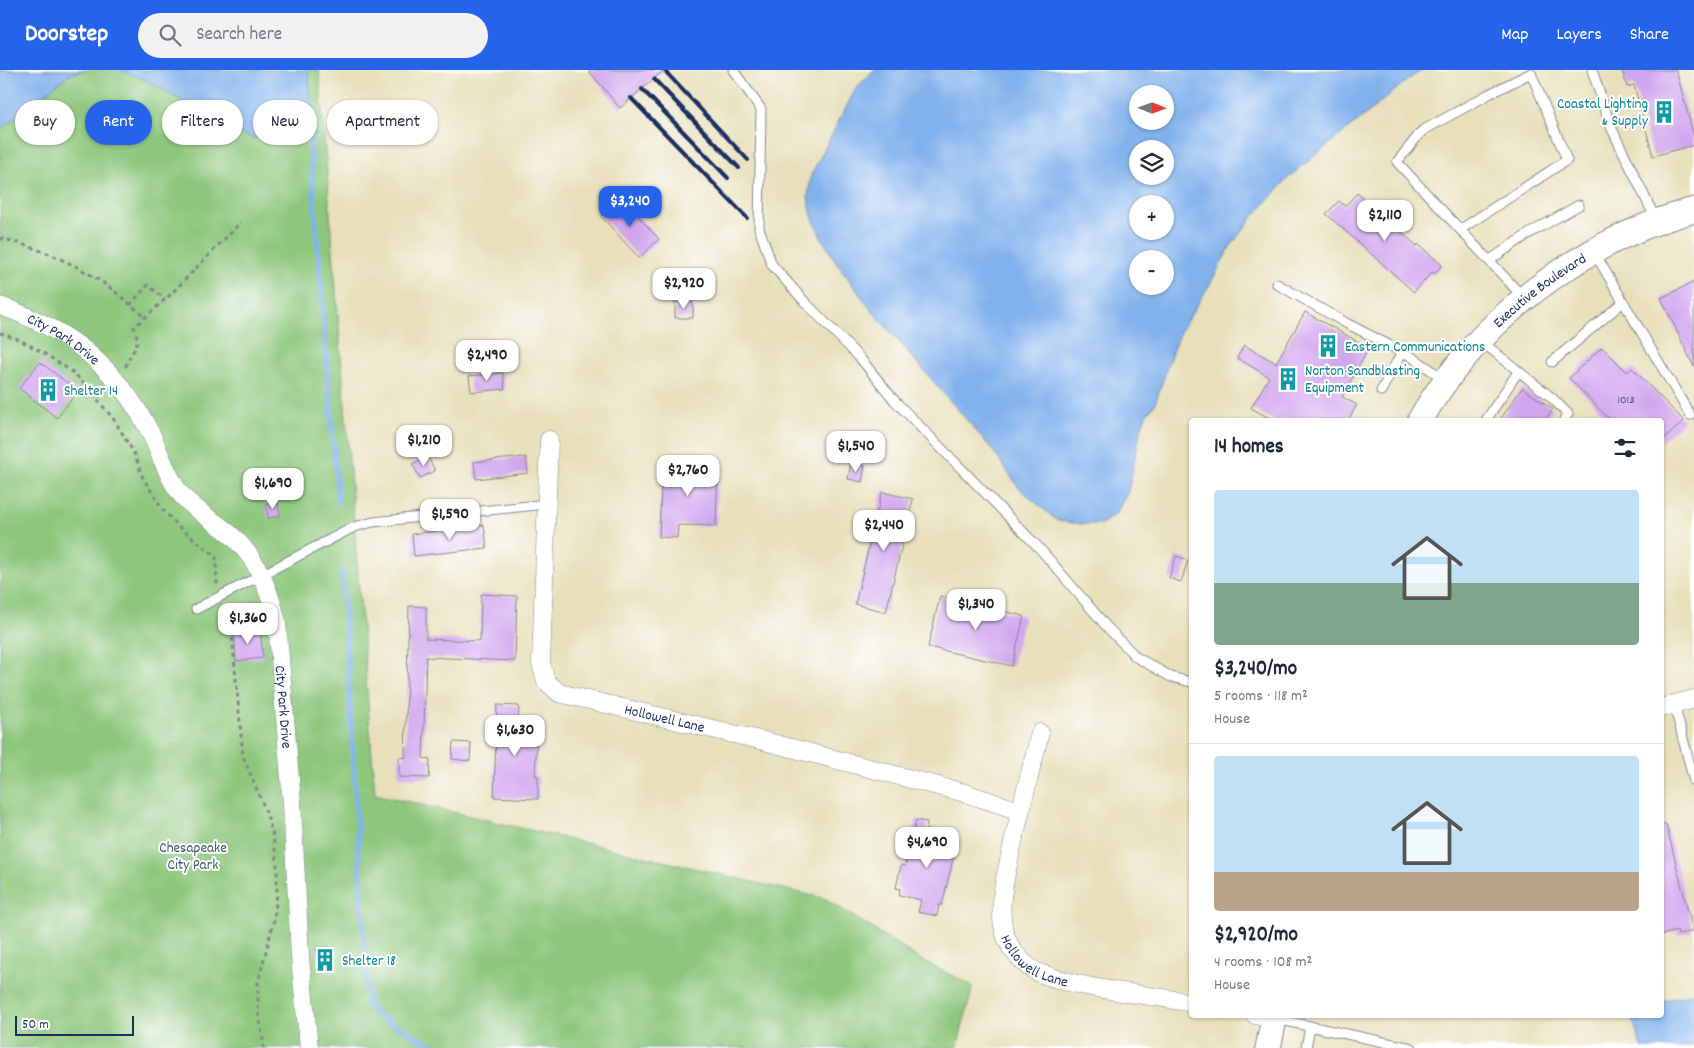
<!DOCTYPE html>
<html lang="en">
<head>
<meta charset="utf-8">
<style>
	body { margin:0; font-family:Dekko,sans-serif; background:#f2f2f3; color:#1f2937; height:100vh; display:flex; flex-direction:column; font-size:19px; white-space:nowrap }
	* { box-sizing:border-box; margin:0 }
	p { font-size:16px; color:#747a83 }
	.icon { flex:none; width:28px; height:28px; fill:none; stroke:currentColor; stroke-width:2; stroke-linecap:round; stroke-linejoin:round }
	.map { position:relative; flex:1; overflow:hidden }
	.side { position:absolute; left:1189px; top:348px; width:475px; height:600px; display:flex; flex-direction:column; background:#fff; border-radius:5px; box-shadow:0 1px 4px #0004 }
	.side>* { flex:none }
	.hud { position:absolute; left:15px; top:30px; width:475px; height:45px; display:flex; gap:10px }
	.needle { width:32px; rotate:91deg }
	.tools { position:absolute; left:1129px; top:15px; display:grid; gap:10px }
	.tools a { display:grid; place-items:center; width:45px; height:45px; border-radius:50%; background:#fff; box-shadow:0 1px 4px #0004; font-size:25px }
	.scale { position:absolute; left:15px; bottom:12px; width:119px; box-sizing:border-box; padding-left:5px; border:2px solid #1b2f5e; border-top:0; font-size:14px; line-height:18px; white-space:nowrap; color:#1b2f5e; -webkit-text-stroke:4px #fff; paint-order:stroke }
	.price { position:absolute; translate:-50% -42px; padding:0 11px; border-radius:10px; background:#fff; color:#222; font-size:16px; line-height:32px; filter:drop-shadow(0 1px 2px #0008) }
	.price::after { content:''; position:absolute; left:50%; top:30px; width:15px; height:11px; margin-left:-8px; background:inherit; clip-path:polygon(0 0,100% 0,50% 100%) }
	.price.on { background:#2563eb; color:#fff }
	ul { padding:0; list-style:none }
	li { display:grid; align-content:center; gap:10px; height:265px; padding:0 25px }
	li+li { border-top:1px solid #e0e1e3 }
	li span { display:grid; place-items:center; height:155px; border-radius:5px; color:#555 }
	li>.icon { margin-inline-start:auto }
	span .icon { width:90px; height:90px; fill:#fffc; stroke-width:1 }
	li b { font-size:21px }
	h2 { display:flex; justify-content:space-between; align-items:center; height:60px; padding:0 25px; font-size:21px }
	.pill { padding:0 18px; border-radius:22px; background:#fff; box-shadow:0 1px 4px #0004; font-size:18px; line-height:45px }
	.pill.on { background:#2563eb; color:#fff }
	header { display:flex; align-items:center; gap:30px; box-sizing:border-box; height:70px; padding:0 25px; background:#2563eb; color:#fff }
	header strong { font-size:24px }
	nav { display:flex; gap:28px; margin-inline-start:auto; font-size:18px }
	.search { width:350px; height:45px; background:#f2f2f3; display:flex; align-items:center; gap:12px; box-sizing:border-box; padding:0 18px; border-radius:28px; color:#747a83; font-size:19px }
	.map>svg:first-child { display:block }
	.green { fill:#8dc77c; stroke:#547b6d }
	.water { fill:#81b2ec; stroke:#4e70a5; fill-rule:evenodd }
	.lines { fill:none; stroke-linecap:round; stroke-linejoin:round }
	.stream { stroke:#81b2ec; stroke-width:5 }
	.building { fill:#d0a6ee }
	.lane-casing { stroke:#82888c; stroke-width:11 }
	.street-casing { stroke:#82888c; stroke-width:19 }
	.secondary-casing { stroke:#82888c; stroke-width:27 }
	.path { stroke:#82888c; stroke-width:3; stroke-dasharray:4 4; stroke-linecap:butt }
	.lane { stroke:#fff; stroke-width:9 }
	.street { stroke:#fff; stroke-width:18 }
	.secondary { stroke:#fff; stroke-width:25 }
	.rail { stroke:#1b2f5e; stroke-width:4 }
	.labels { text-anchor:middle; stroke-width:4; stroke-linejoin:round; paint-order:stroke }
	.number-label { font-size:12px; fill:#484d82 }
	.culture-label { font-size:15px; fill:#0d838f; stroke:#fff; text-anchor:start }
	.street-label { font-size:15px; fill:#1b2f5e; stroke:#fff }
	.park-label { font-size:15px; fill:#3d5d67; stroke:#fff }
</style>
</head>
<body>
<header>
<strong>Doorstep</strong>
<div class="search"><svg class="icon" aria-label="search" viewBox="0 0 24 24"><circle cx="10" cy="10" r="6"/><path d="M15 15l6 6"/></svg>Search here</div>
<nav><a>Map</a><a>Layers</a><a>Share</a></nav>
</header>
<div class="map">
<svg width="1694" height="978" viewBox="0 0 1694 978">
	<rect width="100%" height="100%" fill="#fff"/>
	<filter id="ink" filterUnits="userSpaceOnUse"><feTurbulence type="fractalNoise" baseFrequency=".02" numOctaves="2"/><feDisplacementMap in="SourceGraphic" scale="10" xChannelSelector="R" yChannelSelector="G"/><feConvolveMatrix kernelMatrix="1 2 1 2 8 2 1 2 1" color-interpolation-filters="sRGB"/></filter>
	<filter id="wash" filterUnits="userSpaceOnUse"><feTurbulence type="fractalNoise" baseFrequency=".0096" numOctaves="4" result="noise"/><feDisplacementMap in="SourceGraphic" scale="20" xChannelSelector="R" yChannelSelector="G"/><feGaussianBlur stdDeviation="1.12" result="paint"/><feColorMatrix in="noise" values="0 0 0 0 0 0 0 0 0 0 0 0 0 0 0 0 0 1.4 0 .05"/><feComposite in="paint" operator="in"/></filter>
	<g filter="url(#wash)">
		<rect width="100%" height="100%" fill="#e8e0bb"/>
		<path class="green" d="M 0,0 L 319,0 L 375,724 L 826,829 L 923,891 L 973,916 L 957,978 L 0,978 Z"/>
		<path class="water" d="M 0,0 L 85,0 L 68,5 L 0,60 Z
			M 119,0 L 308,0 L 315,65 L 253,68 L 231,60 L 149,11 Z
			M 874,0 L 1423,0 L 1409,9 L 1289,107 L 1252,148 L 1230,177 L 1210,214 L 1180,262 L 1173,279 L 1155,334 L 1146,345 L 1140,362 L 1128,422 L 1115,445 L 1101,454 L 1079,454 L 1056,450 L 1019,418 L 991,378 L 869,237 L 836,192 L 820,165 L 812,146 L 808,126 L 811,105 L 855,20 ZM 1138,24 L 1165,24 L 1165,51 L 1138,51 ZM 1138,79 L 1165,79 L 1165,106 L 1138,106 ZM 1138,134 L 1165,134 L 1165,161 L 1138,161 ZM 1138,189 L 1165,189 L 1165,216 L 1138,216 Z
			M 1694,923 L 1694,975 L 1682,978 L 1642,978 L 1631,945 L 1661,945 L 1661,931 Z"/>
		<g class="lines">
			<path class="stream" d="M 309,65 L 338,432
				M 342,501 L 368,935 L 378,946 L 438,978"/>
		</g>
		<g id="blocks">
			<path class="building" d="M 588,0 L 664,0 L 620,38 Z
				M 1622,0 L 1676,0 L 1694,67 L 1694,75 L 1653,86 L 1634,15 L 1627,17 Z
				M 1357,123 L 1417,176 L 1418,174 L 1442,195 L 1434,204 L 1432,202 L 1414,222 L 1326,144 L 1339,131 L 1345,136 Z
				M 621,128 L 659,169 L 639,188 L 601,146 Z
				M 1694,212 L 1694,297 L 1661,228 Z
				M 675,232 L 693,232 L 693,248 L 675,248 Z
				M 1305,242 L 1369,278 L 1342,327 L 1357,335 L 1348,350 L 1273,350 L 1251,338 L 1269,307 L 1237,288 L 1244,275 L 1276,293 Z
				M 1602,277 L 1627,302 L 1632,298 L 1684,351 L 1661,372 L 1661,350 L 1610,350 L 1569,308 Z
				M 40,292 L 78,321 L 57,348 L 19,318 Z
				M 503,303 L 505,319 L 471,322 L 469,306 Z
				M 1522,318 L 1553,339 L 1545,350 L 1500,350 Z
				M 428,387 L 435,401 L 420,408 L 412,394 Z
				M 526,387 L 528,403 L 476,409 L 474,392 Z
				M 851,393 L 865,396 L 862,412 L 848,409 Z
				M 662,394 L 718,396 L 716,456 L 678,455 L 677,468 L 659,467 Z
				M 882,422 L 913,429 L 886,542 L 855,534 Z
				M 278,432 L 280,446 L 268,448 L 266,434 Z
				M 484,455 L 487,478 L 414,486 L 412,464 Z
				M 1176,486 L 1188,490 L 1181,512 L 1169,508 Z
				M 481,524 L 517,526 L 515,591 L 426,587 L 423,688 L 430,689 L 429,708 L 399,707 L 399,687 L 405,688 L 409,536 L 426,537 L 426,569 L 480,571 Z
				M 940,526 L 1024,546 L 1012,596 L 928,577 Z
				M 260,559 L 263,588 L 236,591 L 234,561 Z
				M 497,635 L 519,636 L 518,655 L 533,656 L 533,664 L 537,664 L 535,706 L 538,706 L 538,729 L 494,727 Z
				M 453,672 L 471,673 L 470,691 L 452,689 Z
				M 916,750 L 927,752 L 926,762 L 958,769 L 942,835 L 939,835 L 937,846 L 918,842 L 921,830 L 899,825 L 900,819 L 896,818 L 901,795 L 905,796 Z
				M 1666,754 L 1692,857 L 1692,861 L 1678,865 L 1677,861 L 1661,865 L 1661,755 Z
				M 330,877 L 332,901 L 319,902 L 317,878 Z"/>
		</g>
	</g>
	<g filter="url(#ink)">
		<use href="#blocks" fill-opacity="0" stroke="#82888c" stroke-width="1"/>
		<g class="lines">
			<defs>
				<path id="lane" d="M 733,0 L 761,39 L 759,158 L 772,195 L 804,231 L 860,288 L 895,331 L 1041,480 L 1106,556 L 1136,587 L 1171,607 L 1191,612
					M 1592,0 L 1611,57 L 1657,152
					M 1461,159 L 1567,90 L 1531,3 L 1489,24 L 1422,61 L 1397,92 L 1524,228
					M 1594,182 L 1690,345
					M 1490,190 L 1530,163 L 1579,135
					M 1277,214 L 1346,253 L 1412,287 L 1444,309
					M 1482,272 L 1551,327 L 1568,344 L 1564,350
					M 1552,292 L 1623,232
					M 1381,321 L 1402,282
					M 1486,350 L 1518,302
					M 196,539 L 354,457 L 373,452 L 547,434
					M 1674,634 L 1694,711
					M 1276,949 L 1412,978
					M 1306,978 L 1310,956"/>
				<g id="street">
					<path id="s1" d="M 0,236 C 10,239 19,243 28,247 C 84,271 122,308 150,362 C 160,381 166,405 180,423 C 191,437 209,448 224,459 C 255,483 268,515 277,552 L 292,733 L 300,887 L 309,978"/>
					<path id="s2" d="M 549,370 L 541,593 L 546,611 L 559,623 L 768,672 L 965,723 L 1020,741"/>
					<path d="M 1661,638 L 1694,629"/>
					<path id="s3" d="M 1040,663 C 1030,703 1020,742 1011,781 C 1006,806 998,831 1003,856 C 1006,876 1023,897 1042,904 C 1090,921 1142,923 1191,933"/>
					<path d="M 1255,945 L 1274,949"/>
				</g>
				<g id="secondary">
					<path id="s4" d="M 1420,350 C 1478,250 1582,170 1694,140"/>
					<path d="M 1268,978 L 1275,945"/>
				</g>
			</defs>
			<use href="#lane" class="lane-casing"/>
			<use href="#street" class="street-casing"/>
			<use href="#secondary" class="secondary-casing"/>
			<path class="path" d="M 0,168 C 39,178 76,193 109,217 C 121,226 133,237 145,247
				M 130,235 L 148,215 L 165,229
				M 0,263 L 18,269 L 42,282 L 74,303 L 88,318 L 115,351 L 135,385 L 143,408 L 163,440 L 180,458 L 216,486 L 217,517
				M 126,297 C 127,287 138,279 137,269 C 137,265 135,261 134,257 L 170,225 L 241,152
				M 225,537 L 231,554 L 243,686 L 266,742 L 273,766 L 277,793 L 277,823 L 274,850 L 258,912 L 258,940 L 264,978"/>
			<use href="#lane" class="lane"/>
			<use href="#street" class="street"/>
			<use href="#secondary" class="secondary"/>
			<path class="rail" d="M 664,0 L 748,90
				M 654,9 L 739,98
				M 642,19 L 728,108
				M 631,28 L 747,148"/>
		</g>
	</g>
	<defs>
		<symbol id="building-bare" viewBox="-9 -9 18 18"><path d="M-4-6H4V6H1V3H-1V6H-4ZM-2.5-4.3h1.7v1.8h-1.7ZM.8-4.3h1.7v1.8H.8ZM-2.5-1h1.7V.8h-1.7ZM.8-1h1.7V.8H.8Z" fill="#0f9aa8" stroke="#fff" stroke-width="2.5" paint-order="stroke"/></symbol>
	</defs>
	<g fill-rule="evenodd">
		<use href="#building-bare" x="1648" y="26" width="32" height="32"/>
		<use href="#building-bare" x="1312" y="260" width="32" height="32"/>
		<use href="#building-bare" x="1272" y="293" width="32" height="32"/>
		<use href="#building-bare" x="32" y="304" width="32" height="32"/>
		<use href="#building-bare" x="309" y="874" width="32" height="32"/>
	</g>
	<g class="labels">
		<g class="number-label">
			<text x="1626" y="333">1013</text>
		</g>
		<g class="culture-label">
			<text x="1648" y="38" text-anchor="end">Coastal Lighting<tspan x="1648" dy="17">&amp; Supply</tspan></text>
			<text x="1345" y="281">Eastern Communications</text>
			<text x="1305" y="305">Norton Sandblasting<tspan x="1305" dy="17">Equipment</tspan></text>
			<text x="64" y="325">Shelter 14</text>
			<text x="342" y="895">Shelter 18</text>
		</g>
		<g class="street-label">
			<text dy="5" stroke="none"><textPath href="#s4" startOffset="178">Executive Boulevard</textPath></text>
			<text dy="5" stroke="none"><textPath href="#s1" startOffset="72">City Park Drive</textPath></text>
			<text dy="5" stroke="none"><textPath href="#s1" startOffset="521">City Park Drive</textPath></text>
			<text dy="5" stroke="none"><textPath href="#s2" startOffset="368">Hollowell Lane</textPath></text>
			<text dy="5" stroke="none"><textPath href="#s3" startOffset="248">Hollowell Lane</textPath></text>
		</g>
		<g class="park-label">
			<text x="193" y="782">Chesapeake<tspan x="193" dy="17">City Park</tspan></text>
		</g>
	</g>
</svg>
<div class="tools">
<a><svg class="needle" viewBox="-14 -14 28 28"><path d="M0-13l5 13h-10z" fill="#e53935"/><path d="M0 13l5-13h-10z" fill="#747a83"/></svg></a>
<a><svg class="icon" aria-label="layers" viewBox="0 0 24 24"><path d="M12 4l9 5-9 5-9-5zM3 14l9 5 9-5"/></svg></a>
<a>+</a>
<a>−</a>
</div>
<div class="scale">50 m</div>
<b class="price on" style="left:630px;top:158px">$3,240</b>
<b class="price" style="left:1385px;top:172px">$2,110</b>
<b class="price" style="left:684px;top:240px">$2,920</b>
<b class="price" style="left:487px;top:312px">$2,490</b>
<b class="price" style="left:424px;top:397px">$1,210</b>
<b class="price" style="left:856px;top:403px">$1,540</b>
<b class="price" style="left:688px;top:427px">$2,760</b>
<b class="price" style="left:273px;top:440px">$1,690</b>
<b class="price" style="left:450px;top:471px">$1,590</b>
<b class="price" style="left:884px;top:482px">$2,440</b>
<b class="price" style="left:976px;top:561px">$1,340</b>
<b class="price" style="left:248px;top:575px">$1,360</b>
<b class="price" style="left:515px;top:687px">$1,630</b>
<b class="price" style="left:927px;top:799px">$4,690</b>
<div class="hud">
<a class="pill">Buy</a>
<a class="pill on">Rent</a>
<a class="pill">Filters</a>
<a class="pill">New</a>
<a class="pill">Apartment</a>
</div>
<section class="side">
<h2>14 homes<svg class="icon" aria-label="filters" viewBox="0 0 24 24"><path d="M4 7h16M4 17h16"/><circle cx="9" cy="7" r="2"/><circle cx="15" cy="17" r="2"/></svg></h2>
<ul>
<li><span style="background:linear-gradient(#bfe0f5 60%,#7fa58c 0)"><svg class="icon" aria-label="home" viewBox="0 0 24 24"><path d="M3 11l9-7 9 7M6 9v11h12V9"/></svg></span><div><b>$3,240/mo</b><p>5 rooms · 118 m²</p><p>House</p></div></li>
<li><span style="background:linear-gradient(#bfe0f5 75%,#b9a48a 0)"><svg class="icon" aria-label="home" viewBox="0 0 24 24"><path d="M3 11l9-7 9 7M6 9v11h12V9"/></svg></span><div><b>$2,920/mo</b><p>4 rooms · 108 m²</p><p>House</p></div></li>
</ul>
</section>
</div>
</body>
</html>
